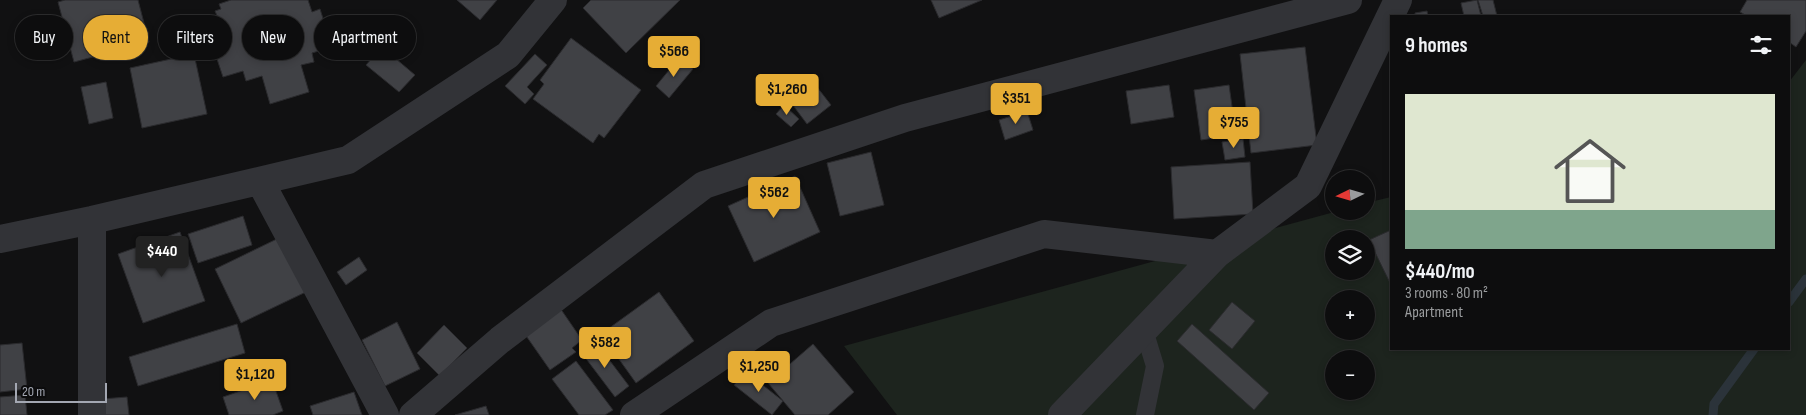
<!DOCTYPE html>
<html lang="en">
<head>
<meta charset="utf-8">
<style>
	body { margin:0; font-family:"Sofia Sans Condensed",sans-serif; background:#1b1b1c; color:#f1f3f6; height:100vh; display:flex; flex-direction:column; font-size:19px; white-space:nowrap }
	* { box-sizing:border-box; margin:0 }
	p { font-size:16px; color:#9a9c9e }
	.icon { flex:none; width:28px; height:28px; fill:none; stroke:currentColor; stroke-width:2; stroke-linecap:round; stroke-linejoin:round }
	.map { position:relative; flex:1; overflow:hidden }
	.drawer { position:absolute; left:1390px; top:15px; width:400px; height:335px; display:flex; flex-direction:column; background:#0d0d0e; border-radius:0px; box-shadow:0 2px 8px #0003,0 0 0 1px #2d2d2e }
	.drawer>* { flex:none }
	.guide { position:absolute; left:15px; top:15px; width:475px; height:45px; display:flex; gap:10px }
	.needle { width:32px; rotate:265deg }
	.tools { position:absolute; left:1325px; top:170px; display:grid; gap:10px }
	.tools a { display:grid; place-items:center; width:50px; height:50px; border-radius:50%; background:#0d0d0e; box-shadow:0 2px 8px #0003,0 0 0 1px #2d2d2e; font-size:25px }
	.scale { position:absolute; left:15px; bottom:12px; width:92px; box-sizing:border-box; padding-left:5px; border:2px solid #a3a7b2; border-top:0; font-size:14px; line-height:18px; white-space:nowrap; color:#a3a7b2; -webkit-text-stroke:4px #0c0c0d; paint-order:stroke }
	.price { position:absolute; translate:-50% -42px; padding:0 11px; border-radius:5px; background:#e6ad35; color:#111; font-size:16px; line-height:32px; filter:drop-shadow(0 1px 2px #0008) }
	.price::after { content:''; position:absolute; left:50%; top:30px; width:15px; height:11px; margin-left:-8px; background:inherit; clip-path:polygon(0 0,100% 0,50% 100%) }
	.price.current { background:#222; color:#fff }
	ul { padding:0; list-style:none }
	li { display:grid; align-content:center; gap:10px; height:265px; padding:0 15px }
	li span { display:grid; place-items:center; height:155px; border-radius:0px; color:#555 }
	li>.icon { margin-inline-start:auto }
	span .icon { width:90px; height:90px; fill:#fffc; stroke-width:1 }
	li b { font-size:21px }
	h2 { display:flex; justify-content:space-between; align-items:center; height:60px; padding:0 15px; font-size:21px }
	.tag { padding:0 18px; border-radius:22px; background:#0d0d0e; box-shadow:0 2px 8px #0003,0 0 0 1px #2d2d2e; font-size:18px; line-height:45px }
	.tag.current { background:#e6ad35; color:#111 }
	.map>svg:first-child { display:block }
	.green { fill:#1d241e; fill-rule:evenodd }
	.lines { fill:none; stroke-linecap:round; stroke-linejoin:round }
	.stream { stroke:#2b333a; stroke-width:9 }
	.building { fill:#404145; stroke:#2b2b2e }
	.lane { stroke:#323337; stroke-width:18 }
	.street { stroke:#323337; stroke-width:28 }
</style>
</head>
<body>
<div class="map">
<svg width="1806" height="415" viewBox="0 0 1806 415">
	<rect width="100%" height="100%" fill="#111112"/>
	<path class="green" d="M 1806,60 L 1806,415 L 897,415 L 844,346 L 1338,211 L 1366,211 L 1366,203 L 1391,197 L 1391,349 L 1789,349 L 1789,82 ZM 1334,239 L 1366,239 L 1366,271 L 1334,271 ZM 1334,299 L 1366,299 L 1366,331 L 1334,331 ZM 1334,359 L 1366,359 L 1366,391 L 1334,391 Z"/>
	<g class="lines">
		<path class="stream" d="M 1789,302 L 1806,279
			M 1713,415 L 1714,404 L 1754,349"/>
	</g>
	<path class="building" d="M 65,0 L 138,0 L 149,42 L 74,62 L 58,2 Z
		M 231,0 L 308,0 L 312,12 L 320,9 L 332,47 L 312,53 L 314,62 L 301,65 L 309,92 L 270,104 L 262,76 L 246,81 L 243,71 L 223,77 L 214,50 L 221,48 L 212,20 L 218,18 L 215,11 L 221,9 L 219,4 Z
		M 457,0 L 497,0 L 480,20 Z
		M 591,0 L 680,0 L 626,53 L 583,8 Z
		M 931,0 L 982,0 L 939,18 Z
		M 1477,0 L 1481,16 L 1464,16 L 1461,3 Z
		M 1478,0 L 1493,0 L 1497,16 L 1483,16 Z
		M 1747,0 L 1806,0 L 1806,31 L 1796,47 L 1789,42 L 1789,16 L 1747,16 L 1740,12 Z
		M 1427,11 L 1428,16 L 1415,16 L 1415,13 Z
		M 571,38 L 641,90 L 604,138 L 599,134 L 593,143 L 533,99 L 544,84 L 540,80 Z
		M 371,46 L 377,52 L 382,47 L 415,75 L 399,92 L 366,65 L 373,57 L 366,51 Z
		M 1305,47 L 1317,145 L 1251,153 L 1240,54 Z
		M 194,54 L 207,114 L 142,128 L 130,68 Z
		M 535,54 L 547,65 L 527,87 L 534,94 L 525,104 L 505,86 Z
		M 679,58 L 693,69 L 669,98 L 656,86 Z
		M 810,78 L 831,105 L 807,124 L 786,96 Z
		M 106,82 L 113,118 L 89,124 L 81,87 Z
		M 1169,85 L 1174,117 L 1131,124 L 1126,91 Z
		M 1229,85 L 1236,135 L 1201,140 L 1194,90 Z
		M 784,105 L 799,119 L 791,127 L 776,114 Z
		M 1027,111 L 1033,130 L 1005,140 L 999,120 Z
		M 1243,139 L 1245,157 L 1225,160 L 1222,142 Z
		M 871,152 L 884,205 L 840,216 L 827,163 Z
		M 1250,162 L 1253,214 L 1174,219 L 1171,167 Z
		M 795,176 L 820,232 L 754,262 L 728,206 Z
		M 243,216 L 252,245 L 198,263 L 188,234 Z
		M 1391,230 L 1391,285 L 1369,240 Z
		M 180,232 L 205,301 L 143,323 L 118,254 Z
		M 283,236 L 308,291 L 241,323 L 215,269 Z
		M 359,257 L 367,270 L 346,285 L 337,272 Z
		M 659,292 L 694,341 L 636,383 L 601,334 Z
		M 1232,302 L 1255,321 L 1232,349 L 1209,330 Z
		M 558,305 L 582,340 L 572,348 L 576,352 L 550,370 L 522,330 Z
		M 397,322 L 420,369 L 385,386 L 362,340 Z
		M 237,324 L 245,353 L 138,386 L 129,357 Z
		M 1192,324 L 1269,393 L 1254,410 L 1177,341 Z
		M 444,325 L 467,348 L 440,376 L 417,353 Z
		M 595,341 L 629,386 L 615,397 L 581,352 Z
		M 22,343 L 27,389 L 0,392 L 0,345 Z
		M 813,344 L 854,392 L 828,415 L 795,415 L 768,383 Z
		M 576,361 L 613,410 L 605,415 L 579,415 L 552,379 Z
		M 745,371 L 783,401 L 772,415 L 734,385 Z
		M 272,380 L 283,411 L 273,415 L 229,415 L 223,397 Z
		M 354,392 L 362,415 L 313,415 L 310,406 Z
		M 25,395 L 27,415 L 0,415 L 0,397 Z
		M 127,397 L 129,415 L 104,415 L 102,399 Z
		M 486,406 L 489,415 L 455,415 Z"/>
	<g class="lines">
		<path class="lane" d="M 1144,330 L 1155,366 L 1145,415"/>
		<path class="street" d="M 260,181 L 385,415
			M 92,220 L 92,415
			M 0,239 L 92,220 L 348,160 L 508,55 L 553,0
			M 413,415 L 500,340 L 704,185 L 905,118 L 1348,0
			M 634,415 L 771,323 L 1044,234 L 1217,254
			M 1062,415 L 1217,254 L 1308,186 L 1398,0"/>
	</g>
</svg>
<div class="tools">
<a><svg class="needle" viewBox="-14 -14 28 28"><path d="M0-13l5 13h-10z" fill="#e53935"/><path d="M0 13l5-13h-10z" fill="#9a9c9e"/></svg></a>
<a><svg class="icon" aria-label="layers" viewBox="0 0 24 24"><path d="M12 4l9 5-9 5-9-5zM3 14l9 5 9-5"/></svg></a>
<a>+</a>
<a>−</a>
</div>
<div class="scale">20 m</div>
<b class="price" style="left:674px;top:78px">$566</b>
<b class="price" style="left:787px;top:116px">$1,260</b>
<b class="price" style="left:1016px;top:125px">$351</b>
<b class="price" style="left:1234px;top:149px">$755</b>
<b class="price" style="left:774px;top:219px">$562</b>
<b class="price current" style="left:162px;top:278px">$440</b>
<b class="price" style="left:605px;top:369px">$582</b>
<b class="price" style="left:759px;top:393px">$1,250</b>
<b class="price" style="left:255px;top:401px">$1,120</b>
<div class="guide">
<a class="tag">Buy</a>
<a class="tag current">Rent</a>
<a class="tag">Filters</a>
<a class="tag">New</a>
<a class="tag">Apartment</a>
</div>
<section class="drawer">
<h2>9 homes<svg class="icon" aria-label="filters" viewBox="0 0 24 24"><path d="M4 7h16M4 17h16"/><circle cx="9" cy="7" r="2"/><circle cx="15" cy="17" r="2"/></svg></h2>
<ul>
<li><span style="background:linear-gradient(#dfe7d0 75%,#7fa58c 0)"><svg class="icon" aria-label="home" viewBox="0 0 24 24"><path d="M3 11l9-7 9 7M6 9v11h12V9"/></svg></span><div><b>$440/mo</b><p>3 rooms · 80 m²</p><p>Apartment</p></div></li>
</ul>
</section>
</div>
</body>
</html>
